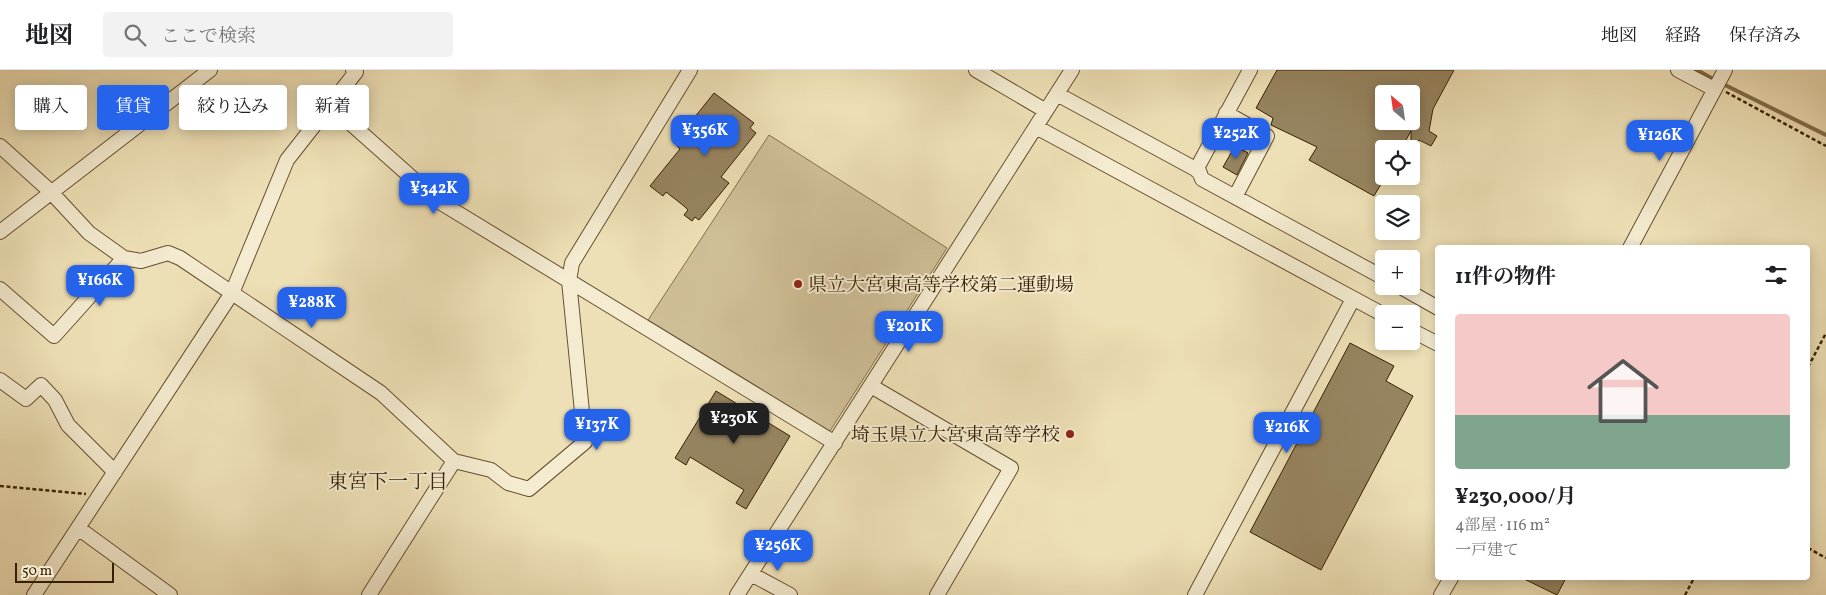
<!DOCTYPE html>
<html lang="ja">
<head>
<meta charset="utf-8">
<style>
	body { margin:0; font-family:Vollkorn,"Noto Serif JP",serif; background:#f2f2f2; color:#202124; height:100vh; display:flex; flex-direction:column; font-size:19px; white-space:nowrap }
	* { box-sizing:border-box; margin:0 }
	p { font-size:16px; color:#757577 }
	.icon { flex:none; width:28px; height:28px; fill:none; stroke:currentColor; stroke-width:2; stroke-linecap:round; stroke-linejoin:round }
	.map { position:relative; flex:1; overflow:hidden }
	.drawer { position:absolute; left:1435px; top:175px; width:375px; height:335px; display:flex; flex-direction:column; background:#fff; border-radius:5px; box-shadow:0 2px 12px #0003 }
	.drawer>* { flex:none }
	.hud { position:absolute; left:15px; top:15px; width:475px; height:45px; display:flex; gap:10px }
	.needle { width:32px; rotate:331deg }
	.controls { position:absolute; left:1375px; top:15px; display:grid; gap:10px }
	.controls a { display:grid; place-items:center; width:45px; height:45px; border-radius:5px; background:#fff; box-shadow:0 2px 12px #0003; font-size:25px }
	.scale { position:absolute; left:15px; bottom:12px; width:99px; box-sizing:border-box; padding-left:5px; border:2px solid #372002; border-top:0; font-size:14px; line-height:18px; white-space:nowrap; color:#372002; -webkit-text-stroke:4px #f4ebd0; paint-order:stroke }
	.price { position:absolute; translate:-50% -42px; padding:0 11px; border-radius:10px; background:#2563eb; color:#fff; font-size:16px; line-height:32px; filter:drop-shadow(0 1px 2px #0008) }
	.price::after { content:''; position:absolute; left:50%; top:30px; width:15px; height:11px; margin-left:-8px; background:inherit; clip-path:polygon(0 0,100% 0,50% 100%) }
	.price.selected { background:#222; color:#fff }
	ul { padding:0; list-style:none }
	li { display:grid; align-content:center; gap:10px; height:265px; padding:0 20px }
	li span { display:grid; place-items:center; height:155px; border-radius:5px; color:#555 }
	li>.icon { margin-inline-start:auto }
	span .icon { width:90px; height:90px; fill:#fffc; stroke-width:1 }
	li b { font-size:21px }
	h2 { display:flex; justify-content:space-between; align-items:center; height:60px; padding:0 20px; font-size:21px }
	.tag { padding:0 18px; border-radius:5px; background:#fff; box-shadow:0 2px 12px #0003; font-size:18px; line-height:45px }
	.tag.selected { background:#2563eb; color:#fff }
	header { display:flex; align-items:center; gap:30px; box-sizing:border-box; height:70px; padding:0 25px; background:#fff; border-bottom:1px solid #e0e0e0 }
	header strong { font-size:24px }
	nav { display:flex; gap:28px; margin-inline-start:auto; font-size:18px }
	.search { width:350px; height:45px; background:#f2f2f2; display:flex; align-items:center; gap:12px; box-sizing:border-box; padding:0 18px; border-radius:5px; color:#757577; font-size:19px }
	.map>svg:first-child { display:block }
	.green { fill:#cfbf97; stroke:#83704c }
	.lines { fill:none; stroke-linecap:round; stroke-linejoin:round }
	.stream { stroke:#806c49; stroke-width:4 }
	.building { fill:#968460; stroke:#372002; fill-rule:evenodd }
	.minor-casing { stroke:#65502f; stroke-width:16 }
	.path { stroke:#372002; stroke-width:2.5; stroke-dasharray:4 2.5; stroke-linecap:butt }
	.minor { stroke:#f4ebd0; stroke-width:14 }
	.poi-dot { fill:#8f2418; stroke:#f4ebd0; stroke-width:2 }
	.labels { text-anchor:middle; stroke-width:4; stroke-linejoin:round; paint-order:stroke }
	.poi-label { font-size:19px; fill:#372002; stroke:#f4ebd0; text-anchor:start }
	.neighbourhood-label { font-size:20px; fill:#372002; stroke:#f4ebd0 }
</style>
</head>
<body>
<header>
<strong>地図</strong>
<div class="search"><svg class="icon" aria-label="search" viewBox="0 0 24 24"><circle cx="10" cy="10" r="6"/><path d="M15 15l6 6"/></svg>ここで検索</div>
<nav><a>地図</a><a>経路</a><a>保存済み</a></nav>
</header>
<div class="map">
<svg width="1826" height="525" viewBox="0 0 1826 525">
	<rect width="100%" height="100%" fill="#eee0b6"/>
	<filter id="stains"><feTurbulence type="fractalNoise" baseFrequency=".004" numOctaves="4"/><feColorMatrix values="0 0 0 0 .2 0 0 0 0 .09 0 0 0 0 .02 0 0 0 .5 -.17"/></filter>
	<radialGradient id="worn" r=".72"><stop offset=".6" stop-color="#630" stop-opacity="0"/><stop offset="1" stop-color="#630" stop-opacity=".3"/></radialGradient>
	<path class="green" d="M 769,65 L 947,178 L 830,361 L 648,250 Z"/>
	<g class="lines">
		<path class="stream" d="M 1697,0 L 1715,10
			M 1721,13 L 1826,65"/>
	</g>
	<path class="building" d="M 1277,0 L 1454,0 L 1433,39 L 1429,61 L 1437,66 L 1431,76 L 1419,70 L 1411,83 L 1411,61 L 1401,79 L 1384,79 L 1384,109 L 1374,126 L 1309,90 L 1317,77 L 1271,55 L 1273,48 L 1256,38 ZM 1384,24 L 1411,24 L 1411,51 L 1384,51 Z
		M 714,23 L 754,53 L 750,58 L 756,63 L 721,107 L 729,113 L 699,150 L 695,147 L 692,151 L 684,145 L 688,140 L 684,136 L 666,122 L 663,126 L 650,116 L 680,79 L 674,73 Z
		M 1235,76 L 1248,83 L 1237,105 L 1223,97 Z
		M 1350,273 L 1394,296 L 1386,311 L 1413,326 L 1321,500 L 1250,462 Z
		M 716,321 L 790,366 L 746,439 L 736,433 L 744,420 L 690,387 L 686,395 L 675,388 Z
		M 1522,508 L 1566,508 L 1557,525 Z"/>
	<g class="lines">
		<defs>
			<path id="minor" d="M 976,0 L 1046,41
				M 1678,0 L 1714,19
				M 1057,24 L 1199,101 L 1202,109 L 1384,208
				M 330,35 L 438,131 L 835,373
				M 1226,43 L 1267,66 L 1235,127
				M 1036,57 L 1384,245
				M 0,76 L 50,121 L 89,163 L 124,188 L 141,191 L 168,183 L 180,188 L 381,323 L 454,391 L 369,525
				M 1196,100 L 1250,0
				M 0,162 L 210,0
				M 1630,178 L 1725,0
				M 1399,216 L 1438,238
				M 0,219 L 54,266 L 124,188
				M 1411,260 L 1438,274
				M 0,310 L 26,329 L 41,315 L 55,330 L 68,355 L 115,402
				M 871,316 L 1011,398 L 937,525
				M 454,391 L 491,400 L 508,413 L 529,419 L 585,372 L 569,211 L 572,193 L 690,0
				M 78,458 L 170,525
				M 751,504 L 790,525
				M 34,525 L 232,223 L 287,90 L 356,2 L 353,0
				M 737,525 L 1072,0
				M 1195,525 L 1353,229
				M 1441,525 L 1451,508"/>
		</defs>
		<use href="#minor" class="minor-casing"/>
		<path class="path" d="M 1726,22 L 1826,76
			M 1808,297 L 1826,263
			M 0,416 L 86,424
			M 1808,478 L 1826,488
			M 1685,525 L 1694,508"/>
		<use href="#minor" class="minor"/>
	</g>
	<g class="poi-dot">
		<circle cx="798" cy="214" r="5"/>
		<circle cx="1070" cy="364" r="5"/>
	</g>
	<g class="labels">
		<g class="poi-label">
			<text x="808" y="221">県立大宮東高等学校第二運動場</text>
			<text x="1060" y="371" text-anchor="end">埼玉県立大宮東高等学校</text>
		</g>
		<g class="neighbourhood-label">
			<text x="388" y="418">東宮下一丁目</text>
		</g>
	</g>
	<rect width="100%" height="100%" filter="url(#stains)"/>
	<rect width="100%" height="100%" fill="url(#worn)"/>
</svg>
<div class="controls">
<a><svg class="needle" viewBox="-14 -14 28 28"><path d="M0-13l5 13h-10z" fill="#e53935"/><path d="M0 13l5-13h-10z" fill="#757577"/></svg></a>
<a><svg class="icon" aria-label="locate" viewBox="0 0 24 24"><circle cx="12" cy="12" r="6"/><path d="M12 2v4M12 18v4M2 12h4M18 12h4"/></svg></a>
<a><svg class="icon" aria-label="layers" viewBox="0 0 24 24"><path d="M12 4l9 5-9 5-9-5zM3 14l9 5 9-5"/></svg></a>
<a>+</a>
<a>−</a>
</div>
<div class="scale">50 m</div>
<b class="price" style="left:705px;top:87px">¥356K</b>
<b class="price" style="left:1236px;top:90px">¥252K</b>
<b class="price" style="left:1660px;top:92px">¥126K</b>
<b class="price" style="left:434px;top:145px">¥342K</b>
<b class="price" style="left:100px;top:237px">¥166K</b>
<b class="price" style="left:312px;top:259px">¥288K</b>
<b class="price" style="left:909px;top:283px">¥201K</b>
<b class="price selected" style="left:734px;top:375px">¥230K</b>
<b class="price" style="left:597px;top:381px">¥137K</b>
<b class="price" style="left:1287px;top:384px">¥216K</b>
<b class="price" style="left:778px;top:502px">¥256K</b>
<div class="hud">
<a class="tag">購入</a>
<a class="tag selected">賃貸</a>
<a class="tag">絞り込み</a>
<a class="tag">新着</a>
</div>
<section class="drawer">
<h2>11件の物件<svg class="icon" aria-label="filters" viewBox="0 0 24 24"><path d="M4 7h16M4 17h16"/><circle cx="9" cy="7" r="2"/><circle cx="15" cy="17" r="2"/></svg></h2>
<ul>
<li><span style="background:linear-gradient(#f6c9c9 65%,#7fa58c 0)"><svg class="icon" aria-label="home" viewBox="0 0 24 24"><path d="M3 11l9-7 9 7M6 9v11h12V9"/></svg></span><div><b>¥230,000/月</b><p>4部屋 · 116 m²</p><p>一戸建て</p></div></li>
</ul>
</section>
</div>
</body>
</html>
